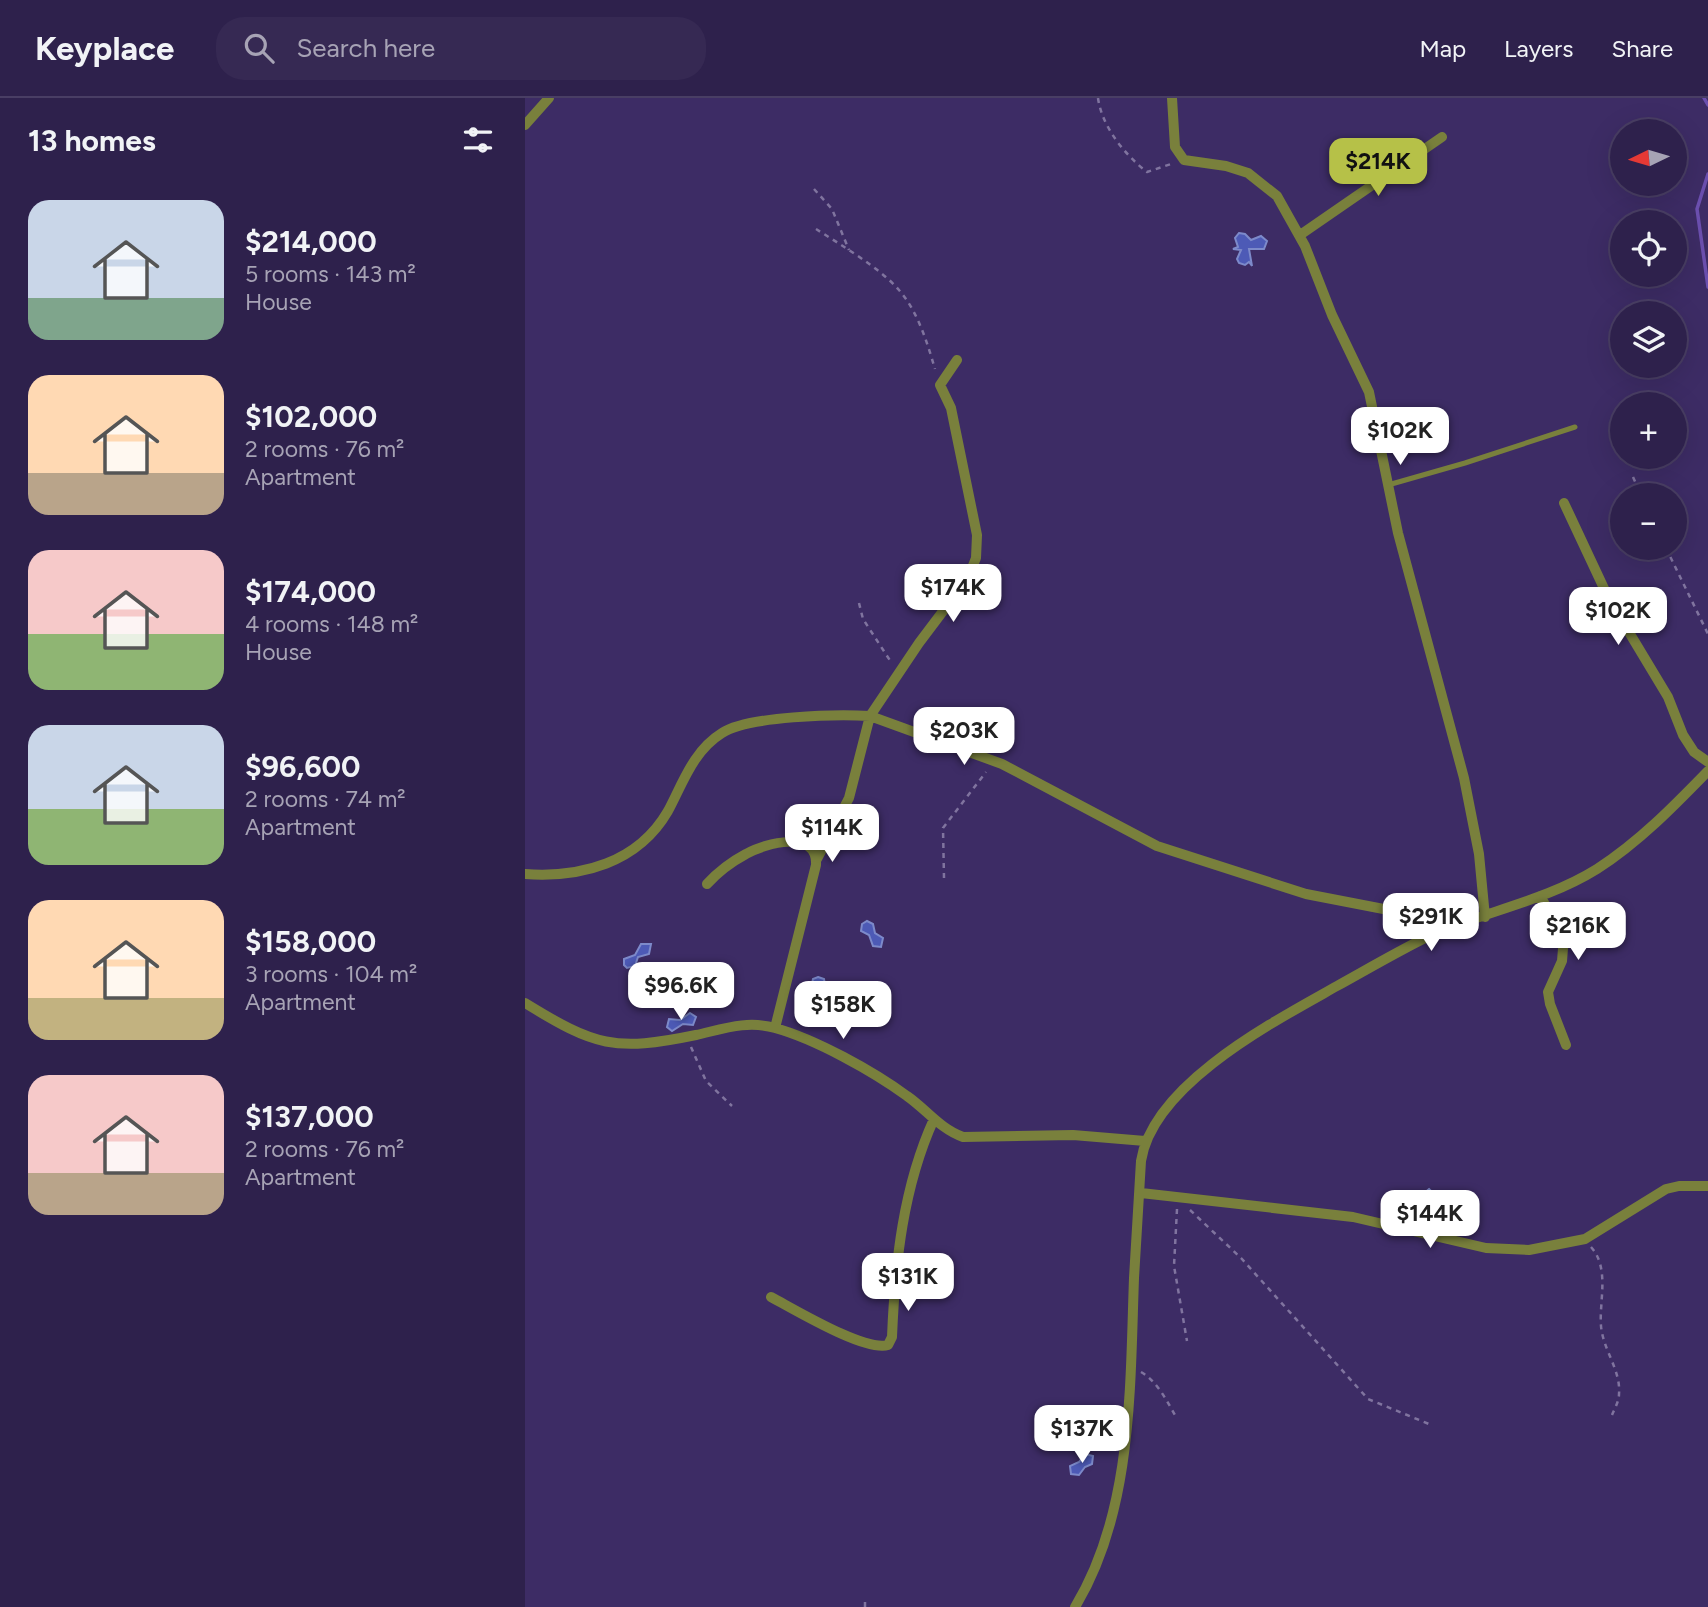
<!DOCTYPE html>
<html lang="en">
<head>
<meta charset="utf-8">
<style>
	body { margin:0; font-family:Figtree,sans-serif; background:#362953; color:#f1f3f6; height:100vh; display:flex; flex-direction:column; font-size:26px; white-space:nowrap }
	* { box-sizing:border-box; margin:0 }
	p { font-size:23px; color:#a7a3b5 }
	.icon { flex:none; width:38px; height:38px; fill:none; stroke:currentColor; stroke-width:2; stroke-linecap:round; stroke-linejoin:round }
	.map { position:relative; flex:1; overflow:hidden }
	.panel { display:flex; flex-direction:column; background:#2e214c; width:525px }
	.panel>* { flex:none }
	.needle { width:46px; rotate:265deg }
	.fabs { position:absolute; left:1085px; top:21px; display:grid; gap:14px }
	.fabs a { display:grid; place-items:center; width:77px; height:77px; border-radius:50%; background:#2e214c; box-shadow:0 7px 28px #0002,0 0 0 2px #493e64; font-size:35px }
	.price { position:absolute; translate:-50% -60px; padding:0 16px; border-radius:14px; background:#fff; color:#222; font-size:23px; line-height:46px; filter:drop-shadow(0 2px 4px #0008) }
	.price::after { content:''; position:absolute; left:50%; top:42px; width:21px; height:16px; margin-left:-10px; background:inherit; clip-path:polygon(0 0,100% 0,50% 100%) }
	.price.on { background:#b6c148; color:#111 }
	ul { padding:0; list-style:none }
	li { display:flex; align-items:center; gap:21px; height:175px; padding:0 28px }
	li span { display:grid; place-items:center; flex:none; width:196px; height:140px; border-radius:21px; color:#555 }
	li>.icon { margin-inline-start:auto }
	span .icon { width:84px; height:84px; fill:#fffc; stroke-width:1 }
	li b { font-size:30px }
	h2 { display:flex; justify-content:space-between; align-items:center; height:84px; padding:0 28px; font-size:30px }
	header { display:flex; align-items:center; gap:42px; box-sizing:border-box; height:98px; padding:0 35px; background:#2e214c; border-bottom:2px solid #493e64 }
	header strong { font-size:33px }
	nav { display:flex; gap:38px; margin-inline-start:auto; font-size:24px }
	.search { width:490px; height:63px; background:#362953; display:flex; align-items:center; gap:18px; box-sizing:border-box; padding:0 24px; border-radius:28px; color:#a7a3b5; font-size:26px }
	main { display:flex; flex:1; min-height:0 }
	.map>svg:first-child { display:block }
	.lines { fill:none; stroke-linecap:round; stroke-linejoin:round }
	.stream { stroke:#6b4fae; stroke-width:3.5 }
	.building { fill:#4d5ab6; stroke:#7d8aca; stroke-width:2 }
	.path { stroke:#80749f; stroke-width:2.5; stroke-dasharray:5 5; stroke-linecap:butt }
	.service { stroke:#79803c; stroke-width:5 }
	.minor { stroke:#79803c; stroke-width:10 }
</style>
</head>
<body>
<header>
<strong>Keyplace</strong>
<div class="search"><svg class="icon" aria-label="search" viewBox="0 0 24 24"><circle cx="10" cy="10" r="6"/><path d="M15 15l6 6"/></svg>Search here</div>
<nav><a>Map</a><a>Layers</a><a>Share</a></nav>
</header>
<main>
<section class="panel">
<h2>13 homes<svg class="icon" aria-label="filters" viewBox="0 0 24 24"><path d="M4 7h16M4 17h16"/><circle cx="9" cy="7" r="2"/><circle cx="15" cy="17" r="2"/></svg></h2>
<ul>
<li><span style="background:linear-gradient(#c9d6e8 70%,#7fa58c 0)"><svg class="icon" aria-label="home" viewBox="0 0 24 24"><path d="M3 11l9-7 9 7M6 9v11h12V9"/></svg></span><div><b>$214,000</b><p>5 rooms · 143 m²</p><p>House</p></div></li>
<li><span style="background:linear-gradient(#ffd9b3 70%,#b9a48a 0)"><svg class="icon" aria-label="home" viewBox="0 0 24 24"><path d="M3 11l9-7 9 7M6 9v11h12V9"/></svg></span><div><b>$102,000</b><p>2 rooms · 76 m²</p><p>Apartment</p></div></li>
<li><span style="background:linear-gradient(#f6c9c9 60%,#8fb573 0)"><svg class="icon" aria-label="home" viewBox="0 0 24 24"><path d="M3 11l9-7 9 7M6 9v11h12V9"/></svg></span><div><b>$174,000</b><p>4 rooms · 148 m²</p><p>House</p></div></li>
<li><span style="background:linear-gradient(#c9d6e8 60%,#8fb573 0)"><svg class="icon" aria-label="home" viewBox="0 0 24 24"><path d="M3 11l9-7 9 7M6 9v11h12V9"/></svg></span><div><b>$96,600</b><p>2 rooms · 74 m²</p><p>Apartment</p></div></li>
<li><span style="background:linear-gradient(#ffd9b3 70%,#c2b280 0)"><svg class="icon" aria-label="home" viewBox="0 0 24 24"><path d="M3 11l9-7 9 7M6 9v11h12V9"/></svg></span><div><b>$158,000</b><p>3 rooms · 104 m²</p><p>Apartment</p></div></li>
<li><span style="background:linear-gradient(#f6c9c9 70%,#b9a48a 0)"><svg class="icon" aria-label="home" viewBox="0 0 24 24"><path d="M3 11l9-7 9 7M6 9v11h12V9"/></svg></span><div><b>$137,000</b><p>2 rooms · 76 m²</p><p>Apartment</p></div></li>
</ul>
</section>
<div class="map">
<svg width="1183" height="1509" viewBox="0 0 1183 1509">
	<rect width="100%" height="100%" fill="#3d2c65"/>
	<g class="lines">
		<path class="stream" d="M 1179,0 L 1183,7
			M 1183,76 L 1172,111 L 1183,189"/>
	</g>
	<path class="building" d="M 714,135 L 720,136 L 726,142 L 736,138 L 742,143 L 739,151 L 724,151 L 727,168 L 724,164 L 720,167 L 714,165 L 712,161 L 716,152 L 708,151 L 713,149 L 710,140 Z
		M 342,823 L 348,826 L 350,835 L 358,840 L 356,849 L 348,848 L 344,837 L 336,833 L 337,826 Z
		M 116,846 L 126,846 L 124,856 L 113,859 L 110,868 L 102,870 L 99,867 L 99,861 L 110,857 Z
		M 293,879 L 299,881 L 300,887 L 290,893 L 287,902 L 279,904 L 276,894 L 286,890 L 288,881 Z
		M 165,915 L 171,919 L 168,927 L 158,926 L 147,933 L 142,929 L 144,921 L 155,922 Z
		M 904,1091 L 911,1098 L 906,1106 L 909,1117 L 902,1121 L 897,1115 L 902,1106 L 898,1096 Z
		M 560,1356 L 568,1358 L 567,1366 L 560,1369 L 554,1377 L 546,1376 L 545,1368 L 554,1364 Z"/>
	<g class="lines">
		<path class="path" d="M 573,0 C 577,29 600,57 622,74 L 649,65
			M 289,91 L 307,111 L 324,152
			M 291,131 C 316,147 355,170 374,192 C 393,214 402,244 410,271
			M 1108,379 L 1116,397
			M 1141,450 L 1183,536
			M 334,505 L 338,521 L 366,564
			M 419,780 L 418,730 L 461,674
			M 166,949 L 181,983 L 207,1008
			M 652,1111 L 649,1168 L 662,1243
			M 665,1112 L 716,1160 L 843,1301 L 904,1326
			M 1066,1149 C 1085,1170 1074,1203 1076,1228 C 1078,1252 1096,1272 1094,1296 C 1094,1303 1090,1310 1087,1317
			M 616,1274 C 632,1283 642,1303 651,1319
			M 340,1504 L 340,1509"/>
		<path class="service" d="M 863,387 L 940,365 L 1050,329"/>
		<path class="minor" d="M 647,0 L 650,49 L 659,62 L 701,68 L 723,75 L 752,98 L 780,148 L 807,217 L 844,294 L 873,435 L 939,680 L 954,756 L 960,819
			M 0,27 L 24,0
			M 775,137 L 917,39
			M 1039,405 L 1084,501 L 1143,599 L 1158,637 L 1169,654 L 1183,664
			M 292,761 L 324,700 L 345,618 L 394,545 L 443,480 L 451,460 L 452,437 L 426,310 L 415,287 L 432,262
			M 0,776 C 56,780 113,765 143,713 C 158,685 168,653 197,635 C 223,618 312,616 345,618 L 477,666 L 632,748 L 781,796 L 905,820 L 926,830
			M 182,786 C 193,774 206,764 221,756 C 240,745 293,731 291,767 L 250,930
			M 1015,798 L 1039,838 L 1037,863 L 1023,894 L 1025,906 L 1041,947
			M 0,905 C 70,948 89,954 171,937 C 198,931 222,922 250,930 C 290,941 348,973 382,998 C 401,1011 415,1031 438,1039 L 548,1037 L 620,1043
			M 616,1095 L 828,1119 L 961,1150 L 1004,1152 L 1060,1141 L 1141,1091 L 1154,1088 L 1183,1088
			M 246,1199 C 269,1211 340,1254 363,1247 L 367,1239 C 370,1165 378,1089 409,1021
			M 550,1509 C 608,1414 605,1288 609,1180 C 611,1141 614,1102 616,1063 C 628,986 750,923 812,888 C 841,872 870,855 900,840 C 956,814 1019,804 1072,771 C 1114,744 1149,708 1183,673"/>
	</g>
</svg>
<div class="fabs">
<a><svg class="needle" viewBox="-14 -14 28 28"><path d="M0-13l5 13h-10z" fill="#e53935"/><path d="M0 13l5-13h-10z" fill="#a7a3b5"/></svg></a>
<a><svg class="icon" aria-label="locate" viewBox="0 0 24 24"><circle cx="12" cy="12" r="6"/><path d="M12 2v4M12 18v4M2 12h4M18 12h4"/></svg></a>
<a><svg class="icon" aria-label="layers" viewBox="0 0 24 24"><path d="M12 4l9 5-9 5-9-5zM3 14l9 5 9-5"/></svg></a>
<a>+</a>
<a>−</a>
</div>
<b class="price on" style="left:853px;top:100px">$214K</b>
<b class="price" style="left:875px;top:369px">$102K</b>
<b class="price" style="left:428px;top:526px">$174K</b>
<b class="price" style="left:1093px;top:549px">$102K</b>
<b class="price" style="left:439px;top:669px">$203K</b>
<b class="price" style="left:307px;top:766px">$114K</b>
<b class="price" style="left:906px;top:855px">$291K</b>
<b class="price" style="left:1053px;top:864px">$216K</b>
<b class="price" style="left:156px;top:924px">$96.6K</b>
<b class="price" style="left:318px;top:943px">$158K</b>
<b class="price" style="left:905px;top:1152px">$144K</b>
<b class="price" style="left:383px;top:1215px">$131K</b>
<b class="price" style="left:557px;top:1367px">$137K</b>
</div>
</main>
</body>
</html>
